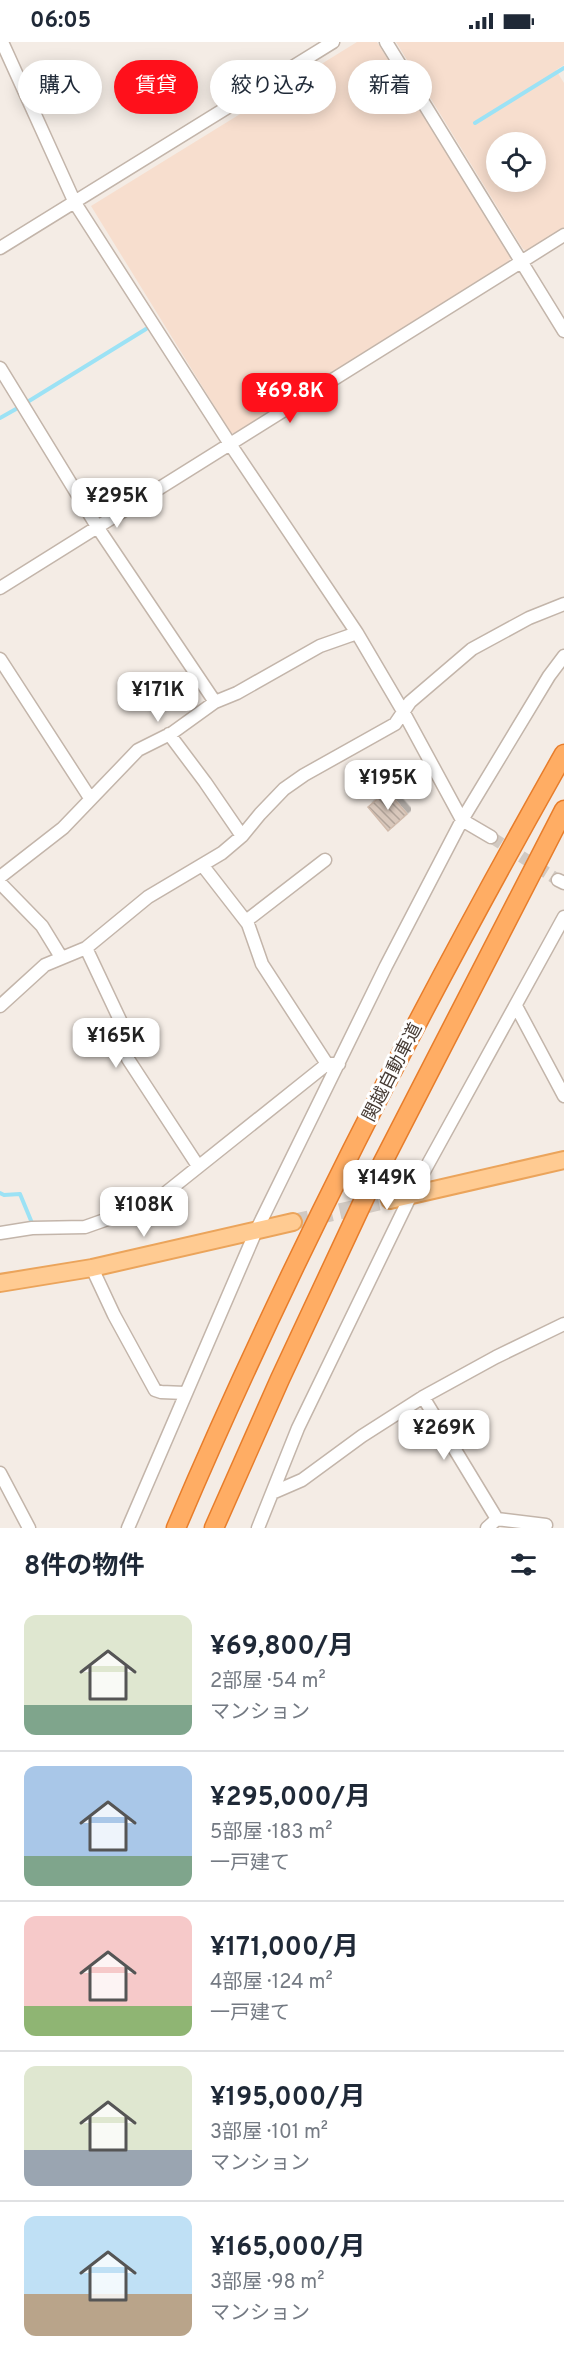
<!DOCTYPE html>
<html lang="ja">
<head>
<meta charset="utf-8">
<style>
	body { margin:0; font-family:Overpass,"Noto Sans JP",sans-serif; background:#f6f6f7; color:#1f2937; height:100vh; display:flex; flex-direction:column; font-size:22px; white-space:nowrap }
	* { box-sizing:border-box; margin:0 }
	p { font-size:20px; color:#747a83 }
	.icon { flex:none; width:33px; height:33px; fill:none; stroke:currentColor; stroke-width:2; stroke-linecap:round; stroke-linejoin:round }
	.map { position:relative; height:1486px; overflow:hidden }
	.drawer { display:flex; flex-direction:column; background:#fff; flex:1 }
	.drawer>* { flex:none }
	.guide { position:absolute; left:18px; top:18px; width:528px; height:54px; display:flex; gap:12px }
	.controls { position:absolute; left:486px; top:90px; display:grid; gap:12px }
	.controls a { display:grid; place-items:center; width:60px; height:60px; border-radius:50%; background:#fff; box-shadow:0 3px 15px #0003; font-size:30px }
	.price { position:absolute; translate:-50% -51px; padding:0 14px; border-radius:12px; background:#fff; color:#222; font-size:20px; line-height:39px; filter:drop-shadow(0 2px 3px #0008) }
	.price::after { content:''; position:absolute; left:50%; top:36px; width:18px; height:14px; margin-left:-9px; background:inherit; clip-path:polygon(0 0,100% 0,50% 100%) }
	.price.selected { background:#ff101b; color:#fff }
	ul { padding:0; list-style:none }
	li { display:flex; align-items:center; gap:18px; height:150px; padding:0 24px }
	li+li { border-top:2px solid #e0e1e3 }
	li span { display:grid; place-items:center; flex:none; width:168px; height:120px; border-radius:12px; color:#555 }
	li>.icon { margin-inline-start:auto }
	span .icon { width:72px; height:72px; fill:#fffc; stroke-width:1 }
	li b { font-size:26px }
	h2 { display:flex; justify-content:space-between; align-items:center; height:72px; padding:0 24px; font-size:26px }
	.tag { padding:0 21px; border-radius:27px; background:#fff; box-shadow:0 3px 15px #0003; font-size:21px; line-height:54px }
	.tag.selected { background:#ff101b; color:#fff }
	.status { display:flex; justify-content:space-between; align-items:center; height:42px; padding:0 30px; background:#fff; direction:ltr }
	.status svg { height:16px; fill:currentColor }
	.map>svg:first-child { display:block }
	.commercial { fill:#f7dece; fill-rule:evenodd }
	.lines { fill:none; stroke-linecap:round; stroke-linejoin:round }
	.stream { stroke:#9ce2f5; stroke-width:4 }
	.building { fill:url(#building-back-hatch); stroke:#d1bbac; stroke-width:1.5; filter:url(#shadow) }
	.minor-tunnel { stroke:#d1c9c2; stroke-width:12; stroke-dasharray:12 6; stroke-linecap:butt }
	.major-tunnel { stroke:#d1c9c2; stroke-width:16; stroke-dasharray:16 8; stroke-linecap:butt }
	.minor-casing { stroke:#c3b5aa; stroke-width:15 }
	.major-casing { stroke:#eba45b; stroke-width:20 }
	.highway-casing { stroke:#e77d2b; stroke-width:21 }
	.minor { stroke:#fff; stroke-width:12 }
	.major { stroke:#ffcb92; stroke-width:16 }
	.highway { stroke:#ffad64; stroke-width:18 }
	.labels { text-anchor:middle; stroke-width:6; stroke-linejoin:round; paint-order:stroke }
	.street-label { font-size:18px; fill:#463b34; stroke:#fff }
</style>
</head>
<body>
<div class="status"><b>06:05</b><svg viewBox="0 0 49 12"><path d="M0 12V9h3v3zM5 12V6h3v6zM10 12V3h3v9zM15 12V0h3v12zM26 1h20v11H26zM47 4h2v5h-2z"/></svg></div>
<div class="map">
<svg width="564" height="1486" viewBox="0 0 564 1486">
	<defs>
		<pattern id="building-back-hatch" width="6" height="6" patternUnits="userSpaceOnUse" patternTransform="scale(1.5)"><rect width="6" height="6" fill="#d9c8bc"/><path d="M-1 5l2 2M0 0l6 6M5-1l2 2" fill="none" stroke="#b2a49a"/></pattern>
		<filter id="shadow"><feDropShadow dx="4.5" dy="-4.5" stdDeviation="0" flood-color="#0004"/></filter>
	</defs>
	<rect width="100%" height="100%" fill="#f4ece5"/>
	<path class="commercial" d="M 357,0 L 377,0 L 511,215 L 507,222 L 237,391 L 231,391 L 91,164 Z
		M 396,0 L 564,0 L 564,23 L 556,28 L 564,41 L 564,187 L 527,209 L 523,207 ZM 496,100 L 536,100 L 536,140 L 496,140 Z"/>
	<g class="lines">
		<path class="stream" d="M 475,81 L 564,26
			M 29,359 L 146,287
			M 0,376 L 16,367
			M 0,1151 L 4,1153 L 20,1152 L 32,1181 L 34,1181"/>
	</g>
	<path class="building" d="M 387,749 L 407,772 L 388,789 L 368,765 Z"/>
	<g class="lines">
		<path class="minor-tunnel" d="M 491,795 L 558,838"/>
		<path class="major-tunnel" d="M 293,1180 L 390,1158"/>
		<defs>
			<path id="minor" d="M 2,0 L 75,161 L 230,402 L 357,591 L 404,671 L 462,778 L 491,795
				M 386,0 L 564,289
				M 0,206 L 333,0
				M 0,326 L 98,486 L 215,660
				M 0,546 L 564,193
				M 0,617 L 90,756
				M 169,692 L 205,740 L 242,794
				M 203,824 L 248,882 L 262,922 L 327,1022
				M 0,835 L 63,786 L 138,708 L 172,691 L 215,660 L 237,651 L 320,604 L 357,591
				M 558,838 L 564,841
				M 0,841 L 42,884 L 61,915
				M 246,879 L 325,818
				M 86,906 L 128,995 L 128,1017 L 198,1124
				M 0,964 L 45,923 L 86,906 L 148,855 L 222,811 L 242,794 L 260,772 L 284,747 L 304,733 L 395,682 L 410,660 L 472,607 L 529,576 L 564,562
				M 516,964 L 564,1054
				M 0,1191 L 32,1186 L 85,1185 L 153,1161 L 327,1022 L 339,1022
				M 92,1226 L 114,1273 L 155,1348 L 161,1350 L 185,1351
				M 423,1355 L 497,1477 L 487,1486
				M 0,1431 L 29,1486
				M 272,1451 L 302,1438 L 362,1394 L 423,1355 L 496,1315 L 564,1282
				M 497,1477 L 546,1483
				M 128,1486 L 256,1189 L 386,924 L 462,778 L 549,634 L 564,614
				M 258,1486 L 298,1386 L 411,1153 L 564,875"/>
			<path id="major" d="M 390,1158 L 564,1118
				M 0,1241 L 92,1226 L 293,1180"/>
			<path id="highway" d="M 176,1486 C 289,1220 422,963 564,712
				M 214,1486 L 280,1337 L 366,1153 L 564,768"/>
		</defs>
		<use href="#minor" class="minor-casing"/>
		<use href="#major" class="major-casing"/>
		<use href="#highway" class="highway-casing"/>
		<use href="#minor" class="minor"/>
		<use href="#major" class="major"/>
		<use href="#highway" class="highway"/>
	</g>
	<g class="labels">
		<g class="street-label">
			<text transform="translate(392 1030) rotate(-63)" y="6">関越自動車道</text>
		</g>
	</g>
</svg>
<div class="controls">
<a><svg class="icon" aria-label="locate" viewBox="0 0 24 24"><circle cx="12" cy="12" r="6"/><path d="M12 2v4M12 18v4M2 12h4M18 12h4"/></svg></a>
</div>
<b class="price selected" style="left:290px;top:382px">¥69.8K</b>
<b class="price" style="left:117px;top:487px">¥295K</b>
<b class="price" style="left:158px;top:681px">¥171K</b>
<b class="price" style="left:388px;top:769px">¥195K</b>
<b class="price" style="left:116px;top:1027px">¥165K</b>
<b class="price" style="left:387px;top:1169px">¥149K</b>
<b class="price" style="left:144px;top:1196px">¥108K</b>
<b class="price" style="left:444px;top:1419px">¥269K</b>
<div class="guide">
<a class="tag">購入</a>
<a class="tag selected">賃貸</a>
<a class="tag">絞り込み</a>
<a class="tag">新着</a>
</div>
</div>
<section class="drawer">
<h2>8件の物件<svg class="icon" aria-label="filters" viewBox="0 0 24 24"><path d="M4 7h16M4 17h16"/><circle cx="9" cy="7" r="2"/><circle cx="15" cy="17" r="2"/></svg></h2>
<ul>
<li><span style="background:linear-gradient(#dfe7d0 75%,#7fa58c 0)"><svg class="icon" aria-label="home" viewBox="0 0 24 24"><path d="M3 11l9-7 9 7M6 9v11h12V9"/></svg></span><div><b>¥69,800/月</b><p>2部屋 · 54 m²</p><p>マンション</p></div></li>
<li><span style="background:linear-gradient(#a9c7e8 75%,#7fa58c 0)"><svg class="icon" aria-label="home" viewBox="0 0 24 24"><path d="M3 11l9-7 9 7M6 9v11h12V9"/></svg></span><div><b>¥295,000/月</b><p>5部屋 · 183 m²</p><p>一戸建て</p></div></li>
<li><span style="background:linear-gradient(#f6c9c9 75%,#8fb573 0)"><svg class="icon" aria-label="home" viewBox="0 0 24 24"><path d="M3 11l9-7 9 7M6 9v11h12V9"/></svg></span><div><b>¥171,000/月</b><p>4部屋 · 124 m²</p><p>一戸建て</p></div></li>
<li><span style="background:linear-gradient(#dfe7d0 70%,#9aa5b1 0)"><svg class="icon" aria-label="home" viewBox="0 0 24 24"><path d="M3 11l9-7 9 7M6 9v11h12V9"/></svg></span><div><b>¥195,000/月</b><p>3部屋 · 101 m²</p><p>マンション</p></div></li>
<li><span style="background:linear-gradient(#bfe0f5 65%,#b9a48a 0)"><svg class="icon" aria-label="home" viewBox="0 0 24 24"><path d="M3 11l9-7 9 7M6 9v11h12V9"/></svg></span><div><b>¥165,000/月</b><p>3部屋 · 98 m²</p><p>マンション</p></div></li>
</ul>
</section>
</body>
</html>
